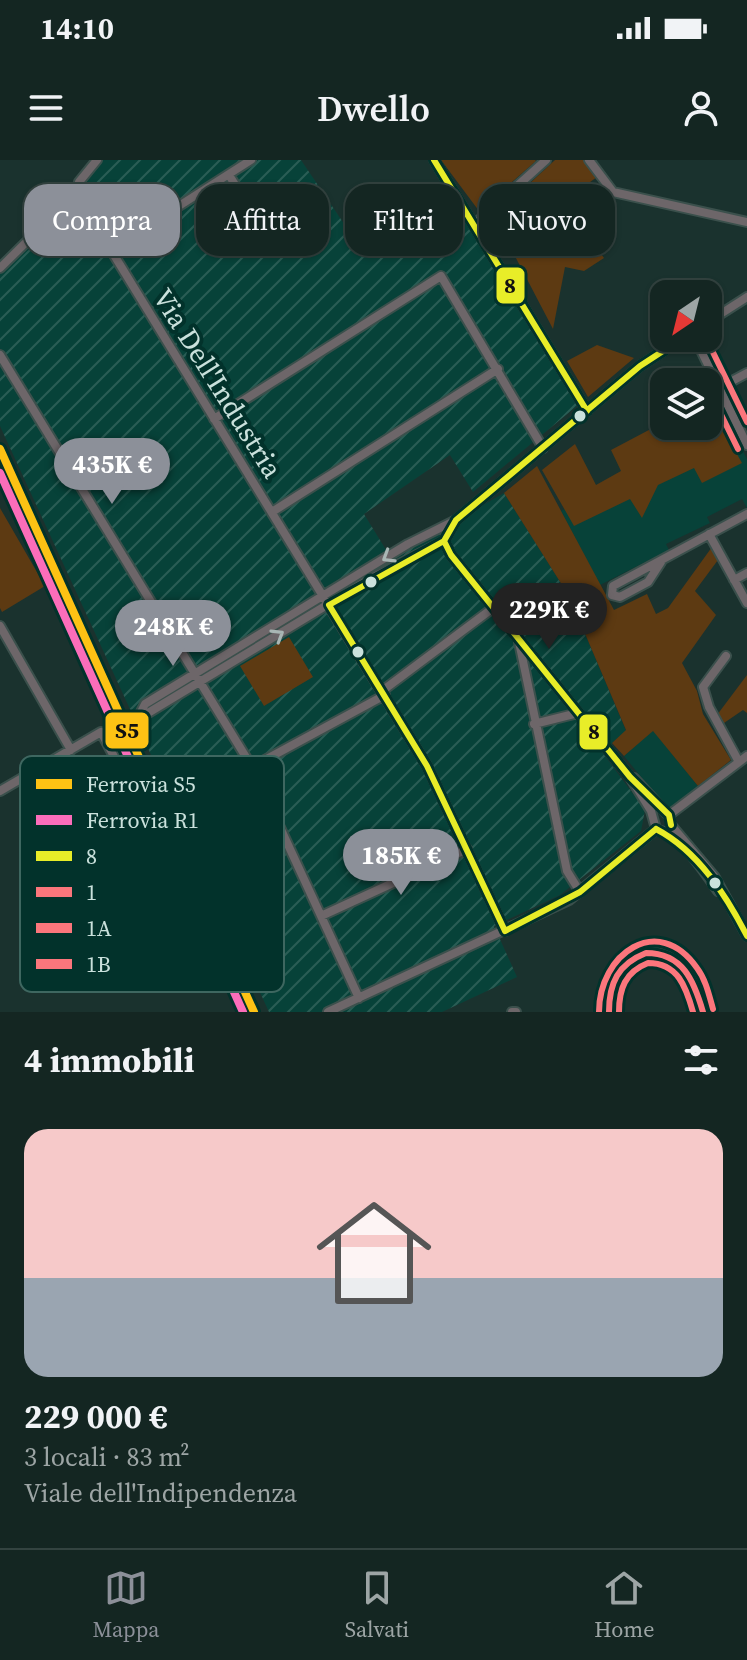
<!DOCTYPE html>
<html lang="it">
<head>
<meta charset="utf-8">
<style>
	body { margin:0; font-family:"Source Serif 4",serif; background:#1d2e2a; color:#f1f3f6; height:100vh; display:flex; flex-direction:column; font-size:30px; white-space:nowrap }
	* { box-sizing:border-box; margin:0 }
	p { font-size:26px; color:#9da5a5 }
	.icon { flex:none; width:44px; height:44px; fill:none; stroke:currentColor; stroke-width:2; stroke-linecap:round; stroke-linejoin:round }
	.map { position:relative; height:852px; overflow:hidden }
	.side { display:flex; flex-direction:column; background:#142622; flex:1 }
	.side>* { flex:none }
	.top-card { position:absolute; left:24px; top:24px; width:700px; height:72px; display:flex; gap:16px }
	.needle { width:52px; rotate:215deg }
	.controls { position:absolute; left:650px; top:120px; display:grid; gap:16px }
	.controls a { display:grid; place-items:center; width:72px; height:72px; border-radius:16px; background:#142622; box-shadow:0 2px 6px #0004,0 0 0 2px #334340; font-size:40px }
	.price { position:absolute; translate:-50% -68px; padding:0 18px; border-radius:28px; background:#8c9099; color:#fff; font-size:26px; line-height:52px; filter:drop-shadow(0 2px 4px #0008) }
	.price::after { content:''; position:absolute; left:50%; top:48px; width:24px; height:18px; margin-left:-12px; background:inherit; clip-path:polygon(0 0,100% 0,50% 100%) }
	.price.active { background:#222; color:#fff }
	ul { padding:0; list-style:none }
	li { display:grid; align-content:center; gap:16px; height:424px; padding:0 24px }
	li+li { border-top:2px solid #334340 }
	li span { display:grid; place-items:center; height:248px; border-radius:24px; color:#555 }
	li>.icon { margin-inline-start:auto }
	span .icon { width:144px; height:144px; fill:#fffc; stroke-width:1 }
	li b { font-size:34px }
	h2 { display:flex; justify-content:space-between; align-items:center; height:96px; padding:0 24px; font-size:34px }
	.pill { padding:0 28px; border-radius:24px; background:#142622; box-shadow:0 2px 6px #0004,0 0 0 2px #334340; font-size:28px; line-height:72px }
	.pill.active { background:#8c9099; color:#fff }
	.status { display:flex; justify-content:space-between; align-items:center; height:56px; padding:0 40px; background:#142622; direction:ltr }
	.status svg { height:22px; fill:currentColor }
	header { display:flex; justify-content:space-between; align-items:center; height:104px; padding:0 24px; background:#142622; font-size:36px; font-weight:600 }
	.menu { display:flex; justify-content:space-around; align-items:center; height:112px; border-top:2px solid #334340; background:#142622; font-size:22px; color:#9da5a5 }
	.menu a { display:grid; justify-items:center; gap:4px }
	.menu .active { color:#8c9099 }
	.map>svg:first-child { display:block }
	.built { fill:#074239 }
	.industrial { fill:url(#industrial-furrows) }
	.green { fill:#5d3a12 }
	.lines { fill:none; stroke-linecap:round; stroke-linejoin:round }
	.minor-casing { stroke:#3b504c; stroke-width:12 }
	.minor { stroke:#6d6669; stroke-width:8 }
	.bus-1-casing { stroke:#02322b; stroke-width:12 }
	.bus-2-casing { stroke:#02322b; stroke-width:12 }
	.bus-3-casing { stroke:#02322b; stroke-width:12 }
	.bus-4-casing { stroke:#02322b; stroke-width:12 }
	.bus-1 { stroke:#e8ed28; stroke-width:6 }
	.bus-2 { stroke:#fb767c; stroke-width:6 }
	.bus-3 { stroke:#fb767c; stroke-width:6 }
	.bus-4 { stroke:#fb767c; stroke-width:6 }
	.rail-1-casing { stroke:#02322b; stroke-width:14 }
	.rail-2-casing { stroke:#02322b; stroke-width:14 }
	.rail-1 { stroke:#fdc214; stroke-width:8 }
	.rail-2 { stroke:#fb6dba; stroke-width:8 }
	.oneway { stroke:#a9b6b4 }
	.bus-dot { fill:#cae1dc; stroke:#02322b; stroke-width:3 }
	.labels { text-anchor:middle; stroke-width:8; stroke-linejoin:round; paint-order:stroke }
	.street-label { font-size:28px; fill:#cae1dc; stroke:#02322b }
	.key { fill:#02322b; stroke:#3e6760; stroke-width:2 }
	.key-label { font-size:22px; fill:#cae1dc }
	.line-badge { stroke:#02322b; stroke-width:3 }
	.pale-badge-label { font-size:22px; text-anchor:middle; font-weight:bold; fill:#111 }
</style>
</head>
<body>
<div class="status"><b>14:10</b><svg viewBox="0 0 49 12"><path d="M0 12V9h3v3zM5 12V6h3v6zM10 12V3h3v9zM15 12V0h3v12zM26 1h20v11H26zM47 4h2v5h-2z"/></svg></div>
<header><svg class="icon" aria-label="menu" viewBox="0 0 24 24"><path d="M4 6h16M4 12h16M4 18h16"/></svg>Dwello<svg class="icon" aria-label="person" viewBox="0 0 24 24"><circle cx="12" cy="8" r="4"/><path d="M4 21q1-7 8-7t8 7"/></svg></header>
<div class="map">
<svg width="747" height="852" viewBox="0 0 747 852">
	<defs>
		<pattern id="industrial-furrows" width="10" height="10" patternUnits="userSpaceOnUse" patternTransform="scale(2)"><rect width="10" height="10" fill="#074239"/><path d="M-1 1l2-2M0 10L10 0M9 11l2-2" fill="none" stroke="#2a5d55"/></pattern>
	</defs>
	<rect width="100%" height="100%" fill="#1a322e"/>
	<path class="built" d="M 729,264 L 747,299 L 747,348 L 742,339 L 707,357 L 710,363 L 666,384 L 669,390 L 600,425 L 561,351 Z
		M 653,570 L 698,626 L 668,650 L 624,596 Z"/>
	<path class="industrial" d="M 103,0 L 301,0 L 361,89 L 410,57 L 424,76 L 463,54 L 578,245 L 473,332 L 450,295 L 364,354 L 391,398 L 504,333 L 569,436 L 626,571 L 602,592 L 645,650 L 641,671 L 560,735 L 494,766 L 517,817 L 442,852 L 269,852 L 0,266 L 0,110 L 76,45 L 84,23 Z"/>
	<path class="green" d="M 441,0 L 535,0 L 536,1 L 479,51 Z
		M 555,0 L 584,0 L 597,17 L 564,41 L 604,98 L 584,111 L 565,107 L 553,169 L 494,56 Z
		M 597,185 L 634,198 L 588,237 L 567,201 Z
		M 664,262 L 664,266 L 679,266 L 687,280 L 720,264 L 742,303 L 702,323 L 694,308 L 658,325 L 642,358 L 630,339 L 574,366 L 542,310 L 575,284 L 596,325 L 621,311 L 611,290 Z
		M 537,306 L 614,450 L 647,434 L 656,454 L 668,448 L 712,387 L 718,400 L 695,431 L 716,455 L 682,503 L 697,531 L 703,554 L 731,600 L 698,626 L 653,571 L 624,596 L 612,583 L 626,570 L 569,436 L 504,333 Z
		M 0,348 L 45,426 L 2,452 L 0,448 Z
		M 289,477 L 313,517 L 264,546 L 240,506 Z
		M 747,515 L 747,553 L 743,550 L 724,563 L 717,555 Z"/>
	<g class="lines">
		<defs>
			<path id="minor" d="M 434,0 L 587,251
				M 589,0 L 613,32 L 747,62
				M 229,15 L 276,91
				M 76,33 L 427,606 L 505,771
				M 475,64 L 546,0
				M 110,90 L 251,0
				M 0,108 L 76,33 L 79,22 L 97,0
				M 708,162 L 747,137
				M 695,178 L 747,285
				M 0,195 L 252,607 L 359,838
				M 719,228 L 747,213
				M 708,243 L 723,236
				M 214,259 L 441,116 L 543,288
				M 272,352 L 498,209
				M 456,360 L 408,384 L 145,544 L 141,552 L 143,556 L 370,419 L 444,381 L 456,360 L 640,206 L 683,178
				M 709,374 L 747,443
				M 444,381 L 451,395 L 630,617 L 651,651 L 656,669
				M 661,402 L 648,422 L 620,437 L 612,435 L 613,426 L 747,354
				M 734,420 L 747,413
				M 0,466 L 71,590
				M 519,482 L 567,711 L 580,732
				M 726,496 L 703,527 L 709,547 L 739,602
				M 382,531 L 493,448
				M 534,564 L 578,553
				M 252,607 L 385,535
				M 634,618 L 670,657
				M 0,631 L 101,572 L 163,689 L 160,694 L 63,745
				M 669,655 L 747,596
				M 671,665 L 714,716 L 747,776
				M 656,669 C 683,678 701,707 718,731
				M 321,756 L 467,689
				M 328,852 L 569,740 L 656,669
				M 512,852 L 516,852
				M 609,852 C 602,804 655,770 687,811 C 696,822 699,839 703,852"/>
		</defs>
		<use href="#minor" class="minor-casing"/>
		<use href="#minor" class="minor"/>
		<defs>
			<path id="bus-1" d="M 434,0 L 587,251
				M 444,381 L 451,395 L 630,617 L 669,655 L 671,665
				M 656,669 L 580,732 L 505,771 L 427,606 L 329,445 L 444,381 L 456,360 L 640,206 L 683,178
				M 656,669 C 698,691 726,735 747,776"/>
			<path id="bus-2" d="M 708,228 L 738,289
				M 619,852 C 619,829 625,812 648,803 C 678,803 686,827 693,852"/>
			<path id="bus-3" d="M 706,178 L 747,262
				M 599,852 C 599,794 658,752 697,808 C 706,820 709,835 713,849"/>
			<path id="bus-4" d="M 609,852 C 609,823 618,804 646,793 C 683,793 694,821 703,852"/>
		</defs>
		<use href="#bus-1" class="bus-1-casing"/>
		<use href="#bus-2" class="bus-2-casing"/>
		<use href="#bus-3" class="bus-3-casing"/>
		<use href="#bus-4" class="bus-4-casing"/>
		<use href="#bus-1" class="bus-1"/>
		<use href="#bus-2" class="bus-2"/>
		<use href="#bus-3" class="bus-3"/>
		<use href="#bus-4" class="bus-4"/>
		<defs>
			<path id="rail-1" d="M 0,289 L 254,852"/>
			<path id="rail-2" d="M 0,313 L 243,852"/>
		</defs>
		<use href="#rail-1" class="rail-1-casing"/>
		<use href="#rail-2" class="rail-2-casing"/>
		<use href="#rail-1" class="rail-1"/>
		<use href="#rail-2" class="rail-2"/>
	</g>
	<defs><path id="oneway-chevron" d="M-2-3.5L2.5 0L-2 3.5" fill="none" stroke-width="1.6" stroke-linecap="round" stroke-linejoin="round" transform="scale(2)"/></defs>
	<g class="oneway">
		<use href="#oneway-chevron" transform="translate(388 397) rotate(148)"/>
		<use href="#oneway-chevron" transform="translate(278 475) rotate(-31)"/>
	</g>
	<g class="bus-dot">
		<circle cx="580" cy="256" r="7"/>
		<circle cx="371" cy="422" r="7"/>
		<circle cx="358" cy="492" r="7"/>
		<circle cx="715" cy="723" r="7"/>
	</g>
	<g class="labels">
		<g class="street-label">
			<text transform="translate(218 223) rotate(58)" y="10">Via Dell'Industria</text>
		</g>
	</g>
	<rect x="20" y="596" width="264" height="236" rx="12" class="key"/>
	<rect x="36" y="619" width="36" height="10" fill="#fdc214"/>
	<rect x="36" y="655" width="36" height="10" fill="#fb6dba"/>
	<rect x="36" y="691" width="36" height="10" fill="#e8ed28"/>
	<rect x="36" y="727" width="36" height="10" fill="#fb767c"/>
	<rect x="36" y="763" width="36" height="10" fill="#fb767c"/>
	<rect x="36" y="799" width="36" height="10" fill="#fb767c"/>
	<g class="key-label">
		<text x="86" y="632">Ferrovia S5</text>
		<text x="86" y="668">Ferrovia R1</text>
		<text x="86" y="704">8</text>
		<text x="86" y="740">1</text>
		<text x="86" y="776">1A</text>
		<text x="86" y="812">1B</text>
	</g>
	<g class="line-badge">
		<rect x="495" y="106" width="31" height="39" rx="8" fill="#e8ed28"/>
		<rect x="104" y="551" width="46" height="39" rx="8" fill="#fdc214"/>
		<rect x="578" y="553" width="31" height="38" rx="8" fill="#e8ed28"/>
	</g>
	<g class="pale-badge-label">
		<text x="510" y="133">8</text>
		<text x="127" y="578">S5</text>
		<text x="594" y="579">8</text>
	</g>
</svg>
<div class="controls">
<a><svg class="needle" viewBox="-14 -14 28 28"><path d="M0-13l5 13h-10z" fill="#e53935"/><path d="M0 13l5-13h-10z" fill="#9da5a5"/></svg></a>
<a><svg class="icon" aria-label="layers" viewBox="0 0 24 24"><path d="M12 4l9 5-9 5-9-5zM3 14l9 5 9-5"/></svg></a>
</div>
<b class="price" style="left:112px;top:346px">435K €</b>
<b class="price active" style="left:549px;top:491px">229K €</b>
<b class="price" style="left:173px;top:508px">248K €</b>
<b class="price" style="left:401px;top:737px">185K €</b>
<div class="top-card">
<a class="pill active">Compra</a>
<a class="pill">Affitta</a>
<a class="pill">Filtri</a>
<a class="pill">Nuovo</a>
</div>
</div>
<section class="side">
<h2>4 immobili<svg class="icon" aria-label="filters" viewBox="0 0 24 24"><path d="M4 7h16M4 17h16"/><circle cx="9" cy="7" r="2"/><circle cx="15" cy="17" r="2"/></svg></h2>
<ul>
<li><span style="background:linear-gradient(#f6c9c9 60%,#9aa5b1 0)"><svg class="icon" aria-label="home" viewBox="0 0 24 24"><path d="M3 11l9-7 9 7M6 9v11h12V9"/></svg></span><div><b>229 000 €</b><p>3 locali · 83 m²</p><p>Viale dell'Indipendenza</p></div></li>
</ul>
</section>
<nav class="menu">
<a class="active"><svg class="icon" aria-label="map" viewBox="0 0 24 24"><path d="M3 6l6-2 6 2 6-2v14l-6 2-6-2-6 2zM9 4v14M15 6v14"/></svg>Mappa</a>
<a><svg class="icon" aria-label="saved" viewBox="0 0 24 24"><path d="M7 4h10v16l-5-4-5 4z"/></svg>Salvati</a>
<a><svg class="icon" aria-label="home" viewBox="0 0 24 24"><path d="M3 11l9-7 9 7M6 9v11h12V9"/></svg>Home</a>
</nav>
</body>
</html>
